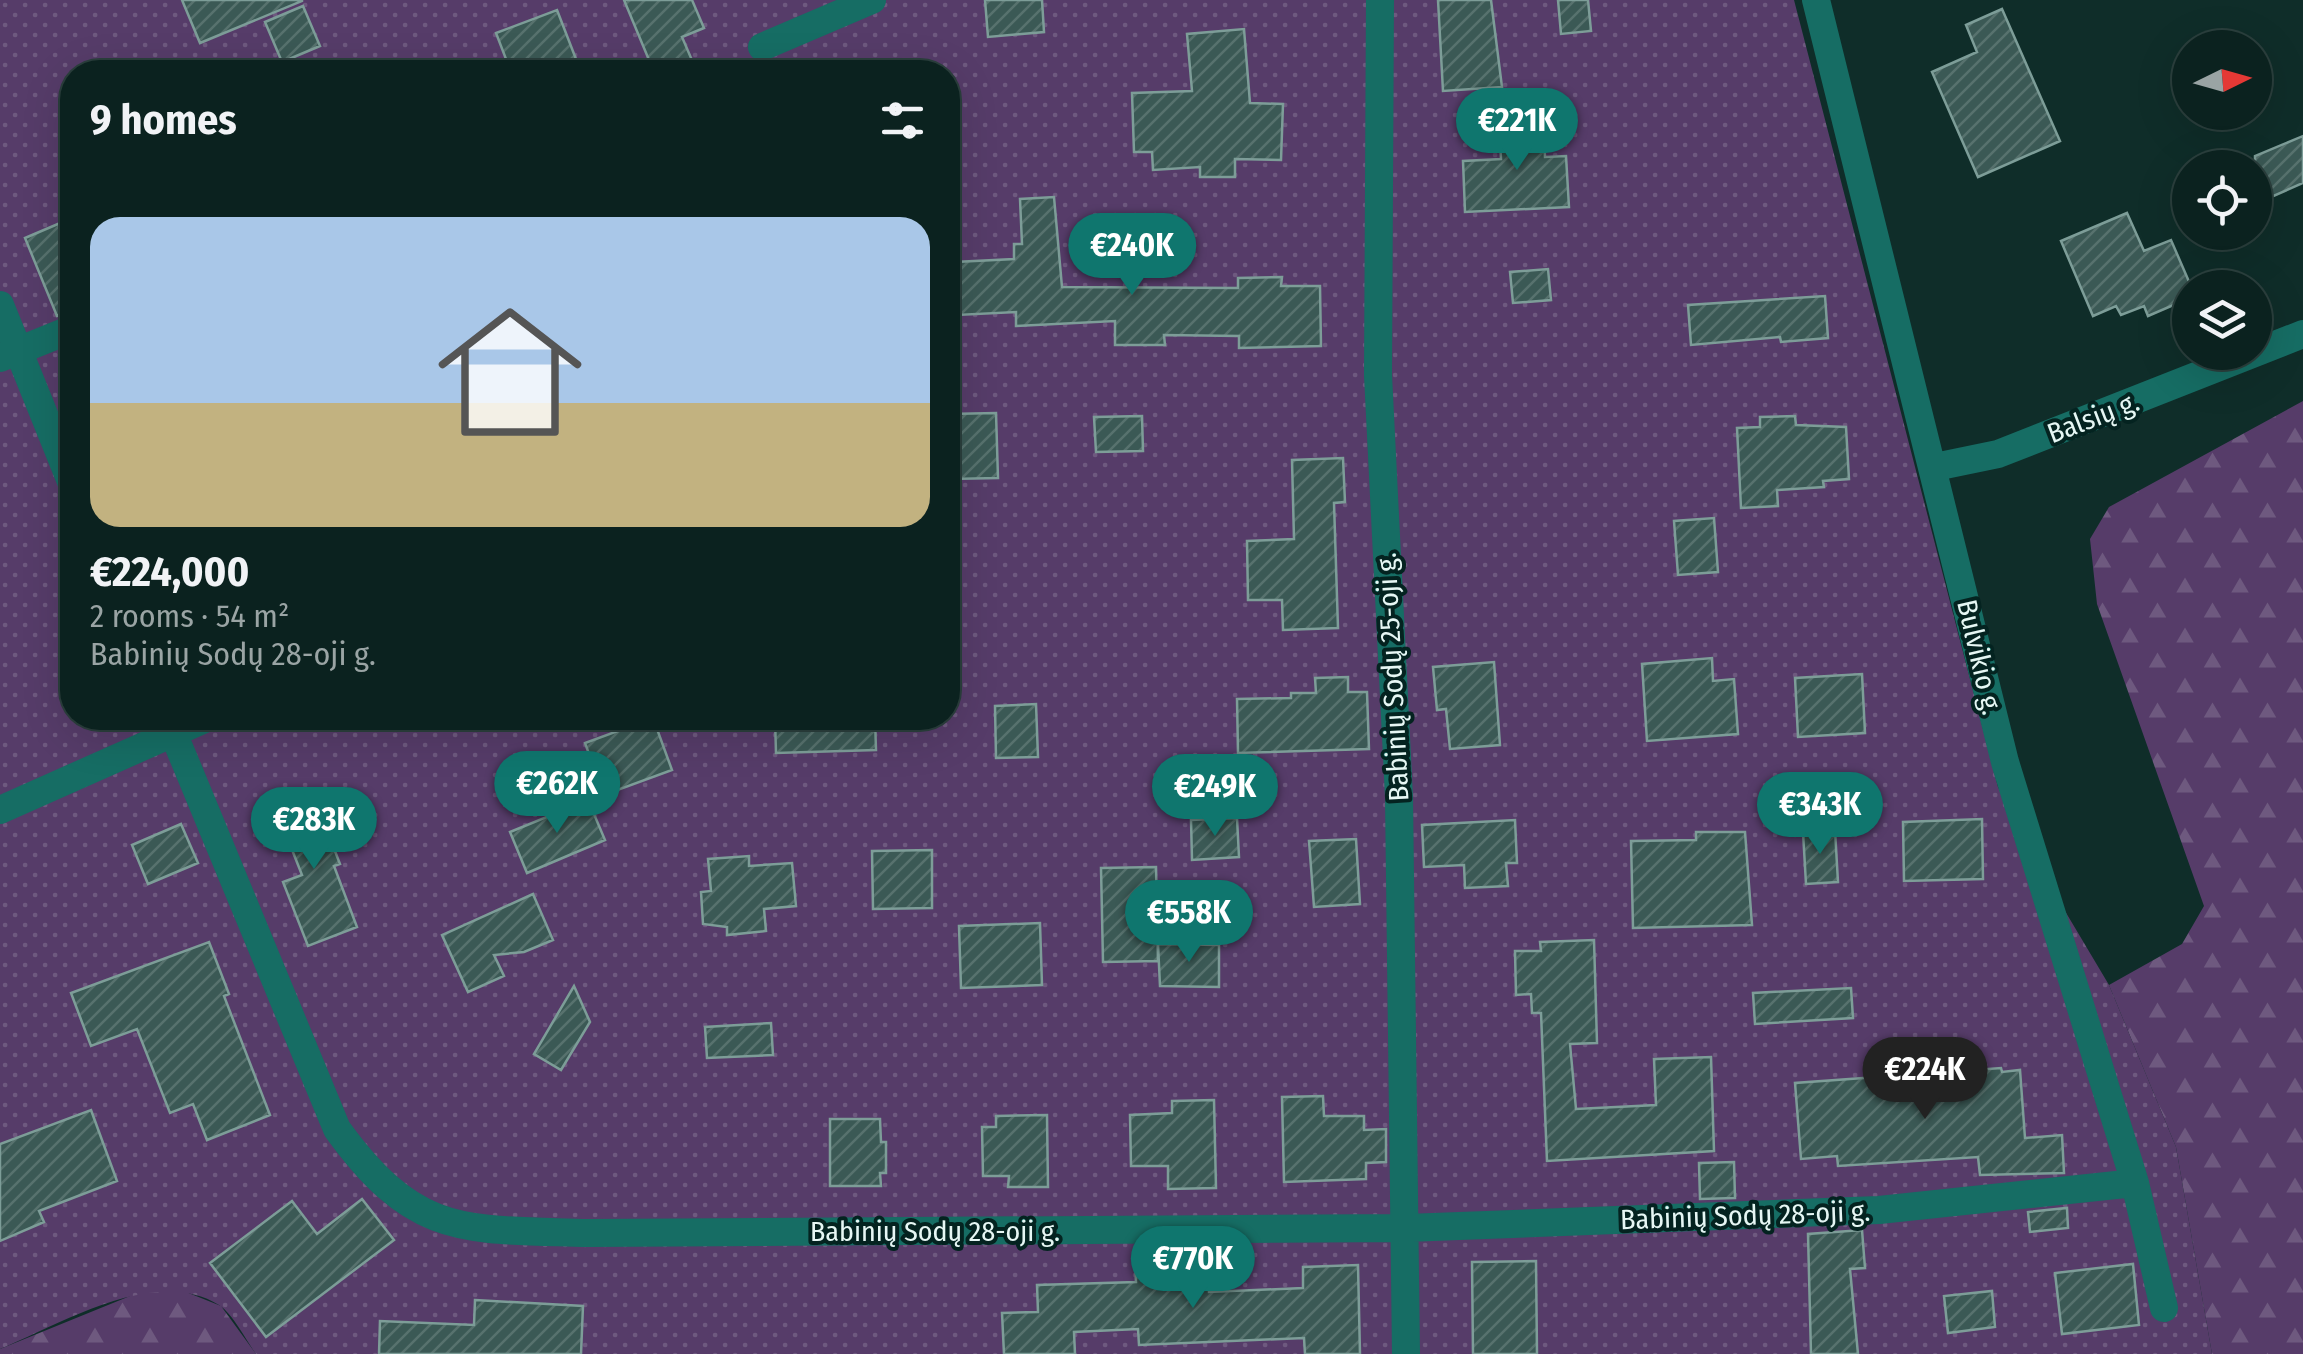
<!DOCTYPE html>
<html lang="en">
<head>
<meta charset="utf-8">
<style>
	body { margin:0; font-family:"Fira Sans Condensed",sans-serif; background:#142a28; color:#f1f3f6; height:100vh; display:flex; flex-direction:column; font-size:38px; white-space:nowrap }
	* { box-sizing:border-box; margin:0 }
	p { font-size:32px; color:#9aa4a4 }
	.icon { flex:none; width:55px; height:55px; fill:none; stroke:currentColor; stroke-width:2; stroke-linecap:round; stroke-linejoin:round }
	.map { position:relative; flex:1; overflow:hidden }
	.sheet { position:absolute; left:60px; top:60px; width:900px; height:670px; display:flex; flex-direction:column; background:#0b221f; border-radius:40px; box-shadow:0 10px 40px #0002,0 0 0 2px #2b3f3d }
	.sheet>* { flex:none }
	.needle { width:65px; rotate:85deg }
	.tools { position:absolute; left:2172px; top:30px; display:grid; gap:20px }
	.tools a { display:grid; place-items:center; width:100px; height:100px; border-radius:50%; background:#0b221f; box-shadow:0 10px 40px #0002,0 0 0 2px #2b3f3d; font-size:50px }
	.price { position:absolute; translate:-50% -85px; padding:0 22px; border-radius:35px; background:#0f766e; color:#fff; font-size:32px; line-height:65px; filter:drop-shadow(0 2px 5px #0008) }
	.price::after { content:''; position:absolute; left:50%; top:60px; width:30px; height:22px; margin-left:-15px; background:inherit; clip-path:polygon(0 0,100% 0,50% 100%) }
	.price.selected { background:#222; color:#fff }
	ul { padding:0; list-style:none }
	li { display:grid; align-content:center; gap:20px; height:530px; padding:0 30px }
	li span { display:grid; place-items:center; height:310px; border-radius:30px; color:#555 }
	li>.icon { margin-inline-start:auto }
	span .icon { width:180px; height:180px; fill:#fffc; stroke-width:1 }
	li b { font-size:42px }
	h2 { display:flex; justify-content:space-between; align-items:center; height:120px; padding:0 30px; font-size:42px }
	.map>svg:first-child { display:block }
	.forest { fill:url(#forest-firs) }
	.garden { fill:url(#garden-dots); fill-rule:evenodd }
	.building { fill:url(#building-hatch); stroke:#7d9d98; stroke-width:2.5 }
	.lines { fill:none; stroke-linecap:round; stroke-linejoin:round }
	.minor { stroke:#166d64; stroke-width:28 }
	.labels { text-anchor:middle; stroke-width:8; stroke-linejoin:round; paint-order:stroke }
	.street-label { font-size:28px; fill:#e6f7f4; stroke:#042320 }
</style>
</head>
<body>
<div class="map">
<svg width="2303" height="1354" viewBox="0 0 2303 1354">
	<defs>
		<pattern id="forest-firs" width="22" height="20" patternUnits="userSpaceOnUse" patternTransform="scale(2.5)"><rect width="22" height="20" fill="#563c69"/><path d="M5 1l3.5 6h-7zM16 11l3.5 6h-7z" fill="#6e597f"/></pattern>
		<pattern id="garden-dots" width="8" height="8" patternUnits="userSpaceOnUse" patternTransform="scale(2.5)"><rect width="8" height="8" fill="#563c69"/><path d="M2 2h.1M6 6h.1" fill="none" stroke="#6e597f" stroke-width="1.8" stroke-linecap="round"/></pattern>
		<pattern id="building-hatch" width="6" height="6" patternUnits="userSpaceOnUse" patternTransform="scale(2.5)"><rect width="6" height="6" fill="#3b5955"/><path d="M-1 1l2-2M0 6l6-6M5 7l2-2" fill="none" stroke="#57726e"/></pattern>
	</defs>
	<rect width="100%" height="100%" fill="#0f2d29"/>
	<path class="forest" d="M 2303,401 L 2303,1354 L 2212,1354 L 2176,1147 L 2109,985 L 2182,944 L 2204,906 L 2097,604 L 2090,539 L 2109,507 Z
		M 181,1290 L 221,1306 L 256,1354 L 0,1354 L 0,1349 L 140,1292 Z"/>
	<path class="garden" d="M 0,0 L 1794,0 L 1998,787 L 2040,869 L 2109,985 L 2176,1147 L 2212,1354 L 256,1354 C 246,1340 233,1314 219,1305 C 155,1265 61,1324 0,1349 ZM 72,72 L 948,72 L 948,718 L 72,718 Z"/>
	<path class="building" d="M 182,0 L 302,0 L 302,1 L 200,43 Z
		M 624,0 L 692,0 L 704,28 L 682,37 L 697,72 L 654,72 Z
		M 985,0 L 1042,0 L 1044,32 L 988,37 Z
		M 1438,0 L 1491,0 L 1502,87 L 1443,91 Z
		M 1558,0 L 1588,0 L 1591,31 L 1561,34 Z
		M 303,6 L 320,46 L 282,62 L 265,22 Z
		M 2002,9 L 2060,141 L 1978,177 L 1932,72 L 1977,52 L 1966,25 Z
		M 557,10 L 581,72 L 511,72 L 496,33 Z
		M 1244,29 L 1250,103 L 1283,104 L 1281,160 L 1235,159 L 1235,177 L 1200,177 L 1200,167 L 1153,170 L 1152,152 L 1134,152 L 1132,93 L 1192,91 L 1187,34 Z
		M 1543,119 L 1545,157 L 1566,156 L 1569,207 L 1465,212 L 1463,161 L 1501,159 L 1499,121 Z
		M 2303,136 L 2303,183 L 2255,204 L 2255,156 Z
		M 1054,197 L 1062,287 L 1238,288 L 1238,278 L 1282,277 L 1281,286 L 1320,286 L 1321,346 L 1239,348 L 1239,336 L 1164,335 L 1165,345 L 1115,345 L 1115,321 L 1016,326 L 1016,312 L 957,315 L 955,262 L 1014,259 L 1014,244 L 1022,244 L 1020,199 Z
		M 2127,213 L 2144,251 L 2171,240 L 2190,284 L 2190,298 L 2148,316 L 2144,306 L 2121,315 L 2116,306 L 2093,316 L 2061,241 Z
		M 72,218 L 72,312 L 57,316 L 25,238 Z
		M 1548,269 L 1551,300 L 1513,303 L 1510,272 Z
		M 1825,296 L 1828,338 L 1781,342 L 1780,337 L 1691,345 L 1688,305 Z
		M 996,413 L 998,478 L 950,479 L 948,414 Z
		M 1142,416 L 1143,451 L 1096,452 L 1094,417 Z
		M 1795,416 L 1796,425 L 1846,427 L 1849,479 L 1823,481 L 1824,487 L 1777,490 L 1778,506 L 1741,508 L 1737,428 L 1760,427 L 1760,417 Z
		M 1343,458 L 1345,502 L 1334,503 L 1338,628 L 1283,630 L 1282,600 L 1248,600 L 1247,541 L 1294,539 L 1292,460 Z
		M 1714,518 L 1718,572 L 1678,575 L 1674,521 Z
		M 1712,658 L 1713,681 L 1734,679 L 1738,734 L 1647,741 L 1642,664 Z
		M 1494,662 L 1500,745 L 1450,749 L 1446,709 L 1437,710 L 1433,667 Z
		M 1862,674 L 1865,733 L 1798,737 L 1795,678 Z
		M 1348,677 L 1348,692 L 1367,692 L 1369,749 L 1238,753 L 1237,699 L 1291,698 L 1291,693 L 1316,693 L 1315,678 Z
		M 1036,704 L 1038,757 L 996,758 L 995,706 Z
		M 653,718 L 672,770 L 604,795 L 585,743 Z
		M 775,718 L 875,718 L 876,750 L 776,753 Z
		M 311,790 L 340,864 L 334,866 L 357,927 L 308,946 L 283,882 L 302,875 L 274,804 Z
		M 588,800 L 605,840 L 527,873 L 510,832 Z
		M 1237,818 L 1239,857 L 1192,860 L 1191,820 Z
		M 1982,819 L 1983,879 L 1904,881 L 1903,822 Z
		M 1515,820 L 1517,863 L 1506,863 L 1508,886 L 1465,888 L 1464,865 L 1424,867 L 1422,825 Z
		M 181,824 L 198,863 L 148,884 L 132,845 Z
		M 1835,830 L 1838,882 L 1806,884 L 1803,832 Z
		M 1696,832 L 1745,832 L 1752,925 L 1633,928 L 1631,841 L 1696,840 Z
		M 1356,839 L 1360,904 L 1314,907 L 1309,841 Z
		M 932,850 L 932,908 L 873,909 L 872,851 Z
		M 749,856 L 749,866 L 792,863 L 796,906 L 764,909 L 766,931 L 727,935 L 727,927 L 703,924 L 701,892 L 711,891 L 708,859 Z
		M 1156,867 L 1158,961 L 1103,962 L 1101,868 Z
		M 533,894 L 553,940 L 524,952 L 494,955 L 504,976 L 468,992 L 442,935 Z
		M 1040,923 L 1042,985 L 961,988 L 959,926 Z
		M 1594,940 L 1597,1043 L 1570,1044 L 1576,1109 L 1656,1105 L 1654,1059 L 1711,1057 L 1714,1151 L 1547,1161 L 1541,1013 L 1532,1013 L 1531,994 L 1516,995 L 1515,951 L 1541,951 L 1540,942 Z
		M 209,942 L 229,994 L 224,996 L 270,1115 L 207,1140 L 193,1104 L 170,1113 L 137,1029 L 91,1046 L 71,993 Z
		M 1158,944 L 1219,945 L 1219,987 L 1160,986 Z
		M 574,986 L 590,1022 L 561,1070 L 534,1054 Z
		M 1851,988 L 1853,1018 L 1755,1024 L 1753,993 Z
		M 771,1023 L 773,1055 L 707,1058 L 705,1027 Z
		M 2001,1068 L 2002,1072 L 2020,1070 L 2025,1138 L 2062,1135 L 2064,1173 L 1980,1175 L 1978,1157 L 1838,1166 L 1837,1156 L 1801,1159 L 1795,1083 Z
		M 1323,1096 L 1324,1116 L 1364,1116 L 1364,1130 L 1386,1129 L 1386,1162 L 1366,1163 L 1366,1179 L 1284,1182 L 1282,1097 Z
		M 1214,1100 L 1216,1188 L 1168,1189 L 1168,1166 L 1131,1166 L 1130,1115 L 1172,1113 L 1172,1101 Z
		M 91,1110 L 117,1181 L 39,1211 L 44,1222 L 0,1241 L 0,1144 Z
		M 1047,1115 L 1048,1187 L 1008,1187 L 1009,1176 L 983,1176 L 982,1127 L 996,1127 L 996,1116 Z
		M 830,1119 L 880,1119 L 881,1142 L 886,1142 L 886,1173 L 880,1173 L 881,1186 L 830,1186 Z
		M 1734,1162 L 1735,1198 L 1700,1199 L 1699,1163 Z
		M 362,1199 L 394,1240 L 266,1337 L 210,1263 L 292,1201 L 317,1234 Z
		M 2067,1208 L 2068,1228 L 2030,1232 L 2028,1212 Z
		M 1862,1230 L 1865,1268 L 1850,1269 L 1858,1354 L 1811,1354 L 1808,1234 Z
		M 1208,1259 L 1209,1292 L 1303,1288 L 1303,1267 L 1358,1265 L 1360,1354 L 1305,1354 L 1304,1338 L 1139,1345 L 1138,1329 L 1074,1332 L 1075,1354 L 1004,1354 L 1002,1313 L 1038,1312 L 1037,1285 L 1136,1282 L 1135,1262 Z
		M 1536,1261 L 1537,1354 L 1473,1354 L 1472,1262 Z
		M 2133,1264 L 2139,1325 L 2062,1334 L 2055,1273 Z
		M 1992,1291 L 1995,1327 L 1948,1333 L 1944,1296 Z
		M 475,1300 L 583,1306 L 581,1354 L 379,1354 L 380,1321 L 474,1325 Z"/>
	<g class="lines">
		<path class="minor" d="M 1380,0 L 1378,375 L 1399,797 L 1406,1354
			M 1816,0 L 2005,762 L 2135,1183 L 2164,1308
			M 762,47 L 872,0
			M 0,305 L 72,484
			M 0,358 L 72,329
			M 1935,467 L 1998,454 L 2303,334
			M 167,718 L 337,1129 C 416,1238 463,1229 588,1233 L 1406,1228 L 1879,1210 L 2135,1183
			M 0,810 L 207,718"/>
	</g>
	<g class="labels">
		<g class="street-label">
			<text transform="translate(2093 417) rotate(-21)" y="10">Balsių g.</text>
			<text transform="translate(1980 657) rotate(77)" y="10">Bulvikio g.</text>
			<text transform="translate(1392 677) rotate(-93)" y="10">Babinių Sodų 25-oji g.</text>
			<text transform="translate(1745 1215) rotate(-2)" y="10">Babinių Sodų 28-oji g.</text>
			<text x="935" y="1241">Babinių Sodų 28-oji g.</text>
		</g>
	</g>
</svg>
<div class="tools">
<a><svg class="needle" viewBox="-14 -14 28 28"><path d="M0-13l5 13h-10z" fill="#e53935"/><path d="M0 13l5-13h-10z" fill="#9aa4a4"/></svg></a>
<a><svg class="icon" aria-label="locate" viewBox="0 0 24 24"><circle cx="12" cy="12" r="6"/><path d="M12 2v4M12 18v4M2 12h4M18 12h4"/></svg></a>
<a><svg class="icon" aria-label="layers" viewBox="0 0 24 24"><path d="M12 4l9 5-9 5-9-5zM3 14l9 5 9-5"/></svg></a>
</div>
<b class="price" style="left:1517px;top:173px">€221K</b>
<b class="price" style="left:1132px;top:298px">€240K</b>
<b class="price" style="left:557px;top:836px">€262K</b>
<b class="price" style="left:1215px;top:839px">€249K</b>
<b class="price" style="left:1820px;top:857px">€343K</b>
<b class="price" style="left:314px;top:872px">€283K</b>
<b class="price" style="left:1189px;top:965px">€558K</b>
<b class="price selected" style="left:1925px;top:1122px">€224K</b>
<b class="price" style="left:1193px;top:1311px">€770K</b>
<section class="sheet">
<h2>9 homes<svg class="icon" aria-label="filters" viewBox="0 0 24 24"><path d="M4 7h16M4 17h16"/><circle cx="9" cy="7" r="2"/><circle cx="15" cy="17" r="2"/></svg></h2>
<ul>
<li><span style="background:linear-gradient(#a9c7e8 60%,#c2b280 0)"><svg class="icon" aria-label="home" viewBox="0 0 24 24"><path d="M3 11l9-7 9 7M6 9v11h12V9"/></svg></span><div><b>€224,000</b><p>2 rooms · 54 m²</p><p>Babinių Sodų 28-oji g.</p></div></li>
</ul>
</section>
</div>
</body>
</html>
